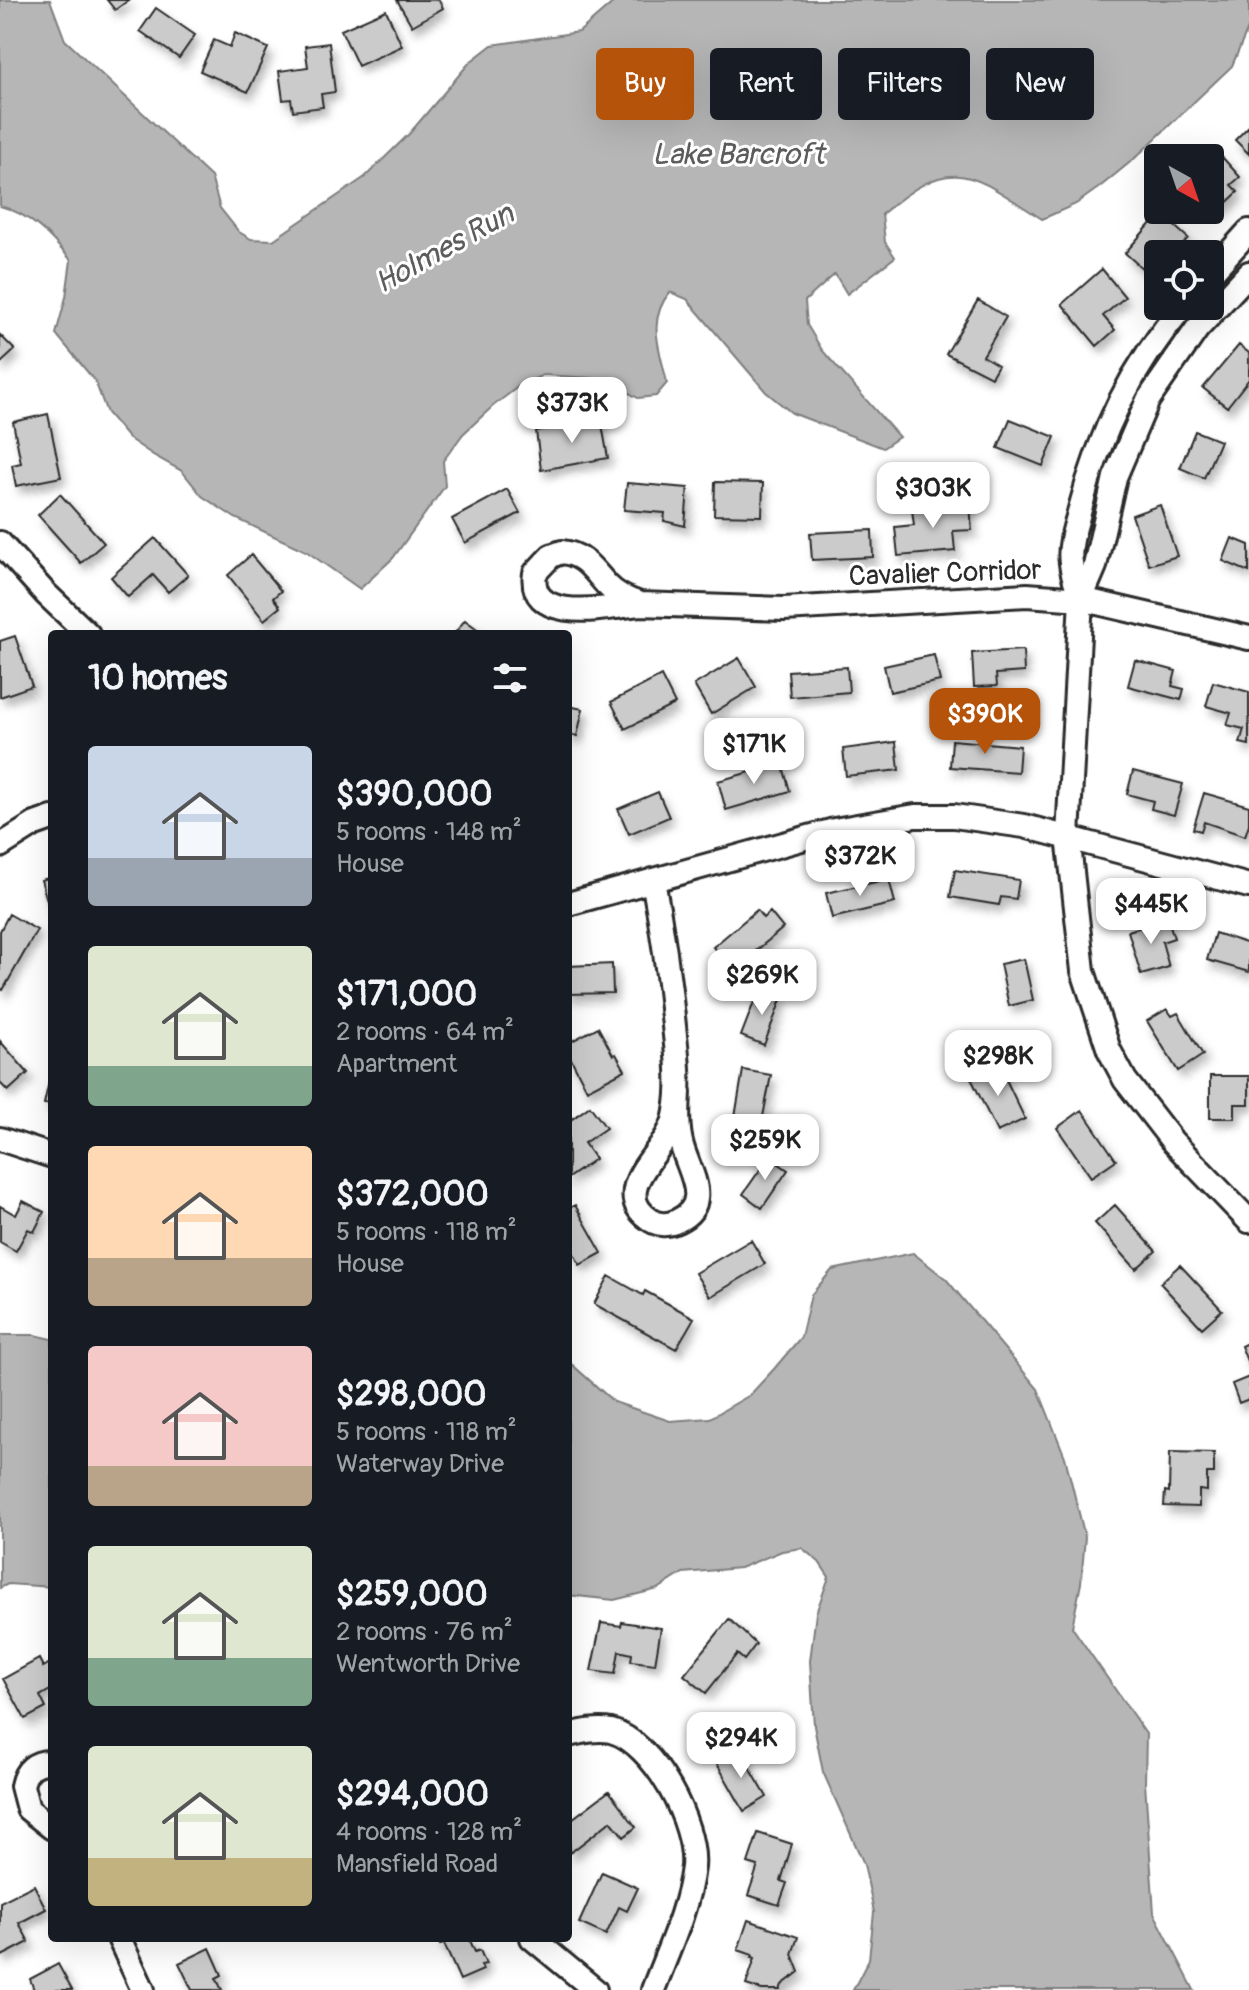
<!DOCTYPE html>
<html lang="en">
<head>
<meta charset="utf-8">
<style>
	body { margin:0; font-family:Pangolin,sans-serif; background:#20242c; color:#f1f3f6; height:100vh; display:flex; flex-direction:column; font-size:30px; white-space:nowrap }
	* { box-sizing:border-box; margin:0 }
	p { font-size:26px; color:#9ea1a6 }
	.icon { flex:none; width:44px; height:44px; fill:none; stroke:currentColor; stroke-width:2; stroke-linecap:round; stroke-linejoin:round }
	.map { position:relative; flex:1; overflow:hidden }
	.side { position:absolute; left:48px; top:630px; width:524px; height:1312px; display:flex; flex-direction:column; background:#171b24; border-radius:8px; box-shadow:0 8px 32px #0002 }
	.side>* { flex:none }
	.guide { position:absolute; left:596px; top:48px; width:532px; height:72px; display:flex; gap:16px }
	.needle { width:52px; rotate:140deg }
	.tools { position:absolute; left:1144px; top:144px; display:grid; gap:16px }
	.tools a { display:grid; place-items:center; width:80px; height:80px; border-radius:8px; background:#171b24; box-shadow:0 8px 32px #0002; font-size:40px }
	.price { position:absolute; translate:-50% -68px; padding:0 18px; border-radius:16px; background:#fff; color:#222; font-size:26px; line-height:52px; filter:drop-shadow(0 2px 4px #0008) }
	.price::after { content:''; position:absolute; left:50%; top:48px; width:24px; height:18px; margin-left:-12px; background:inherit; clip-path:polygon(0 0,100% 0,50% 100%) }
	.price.selected { background:#b45309; color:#fff }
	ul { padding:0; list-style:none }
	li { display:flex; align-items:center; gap:24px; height:200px; padding:0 40px }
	li span { display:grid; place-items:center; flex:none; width:224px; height:160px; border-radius:8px; color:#555 }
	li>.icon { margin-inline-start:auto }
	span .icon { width:96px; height:96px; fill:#fffc; stroke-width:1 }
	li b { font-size:34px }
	h2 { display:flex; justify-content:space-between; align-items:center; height:96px; padding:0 40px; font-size:34px }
	.chip { padding:0 28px; border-radius:8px; background:#171b24; box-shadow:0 8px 32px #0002; font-size:28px; line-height:72px }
	.chip.selected { background:#b45309; color:#fff }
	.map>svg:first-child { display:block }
	.water { fill:#b6b6b6; stroke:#7e7e7e; stroke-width:2 }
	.building { fill:#cbcbcb; stroke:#2b2b2b; stroke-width:2; filter:url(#shadow) }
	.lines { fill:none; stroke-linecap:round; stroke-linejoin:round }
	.minor-casing { stroke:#2b2b2b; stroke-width:28 }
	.minor { stroke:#fff; stroke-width:22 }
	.labels { text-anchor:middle; stroke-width:6; stroke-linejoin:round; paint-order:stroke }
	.street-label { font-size:28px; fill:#2b2b2b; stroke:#fff }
	.water-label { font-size:30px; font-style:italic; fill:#5c5c5c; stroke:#fff }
</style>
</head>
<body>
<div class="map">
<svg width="1249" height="1990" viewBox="0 0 1249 1990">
	<defs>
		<filter id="shadow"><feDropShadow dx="4.5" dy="7" stdDeviation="4" flood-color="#0004"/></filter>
	</defs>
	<rect width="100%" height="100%" fill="#fff"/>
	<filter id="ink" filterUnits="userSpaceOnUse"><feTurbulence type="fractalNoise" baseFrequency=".0125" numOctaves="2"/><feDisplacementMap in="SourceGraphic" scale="16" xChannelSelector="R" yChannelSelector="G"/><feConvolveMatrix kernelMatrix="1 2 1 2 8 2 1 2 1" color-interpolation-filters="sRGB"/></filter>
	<g filter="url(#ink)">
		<path class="water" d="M 0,0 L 50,0 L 65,40 L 211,177 L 220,208 L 239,232 L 251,239 L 273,240 L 365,177 L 409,134 L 470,62 L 492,45 L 579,32 L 616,0 L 1249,0 L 1249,26 L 1232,66 L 1134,159 L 1101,186 L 1076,204 L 1042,219 C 971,174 954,152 882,214 L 885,242 L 895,257 L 847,294 L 835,274 L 805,301 L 807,325 L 822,350 L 899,437 L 883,448 L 792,413 L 766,392 L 687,299 L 670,292 C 646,321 660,349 667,383 L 656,396 L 638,398 L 611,383 L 592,378 L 543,375 L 519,386 L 493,406 L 463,434 L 443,461 L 445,486 L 393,558 L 360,589 L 306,551 L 235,518 L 202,496 L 182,471 L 153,455 L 128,438 L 107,413 L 95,381 L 56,334 L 66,297 L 71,260 C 51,237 31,214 0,206 Z
			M 913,1253 L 946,1279 L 1038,1389 L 1065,1457 L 1085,1537 L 1081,1583 L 1072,1627 L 1146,1734 L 1145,1783 L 1154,1913 L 1194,1990 L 853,1990 L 869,1959 L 874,1912 L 864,1864 L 823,1772 L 814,1726 L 810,1661 L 816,1613 L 829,1577 L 819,1562 L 802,1548 L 782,1551 L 740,1568 L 683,1573 L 658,1589 L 614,1600 L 568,1595 L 568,1361 L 614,1402 L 670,1421 L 710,1418 L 750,1395 L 774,1369 L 801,1337 L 811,1295 L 832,1270 Z
			M 0,1335 L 35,1335 L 52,1339 L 52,1587 L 8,1584 L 0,1588 Z"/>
		<path class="building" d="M 107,0 L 129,0 L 115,10 Z
			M 397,0 L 439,0 L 443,8 L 412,26 Z
			M 156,8 L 195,35 L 179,58 L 140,31 Z
			M 386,10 L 402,46 L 358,66 L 341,30 Z
			M 235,33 L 268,48 L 248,92 L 200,71 L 214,40 L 230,47 Z
			M 329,43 L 335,92 L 321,94 L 323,107 L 293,111 L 291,99 L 283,100 L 279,71 L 308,67 L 305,46 Z
			M 1249,126 L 1249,154 L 1235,140 Z
			M 1223,158 L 1240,177 L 1231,185 L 1238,192 L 1220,209 L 1215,204 L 1210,209 L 1210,170 Z
			M 1160,213 L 1188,238 L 1174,254 L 1158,254 L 1158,273 L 1153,278 L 1125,253 Z
			M 1102,269 L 1125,297 L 1103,316 L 1115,330 L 1097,346 L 1062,304 Z
			M 978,300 L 1006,317 L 983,356 L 998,365 L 991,377 L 946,354 Z
			M 0,335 L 15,350 L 0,364 Z
			M 1239,345 L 1249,353 L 1249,379 L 1227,407 L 1203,388 Z
			M 48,414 L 61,477 L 16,486 L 12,465 L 21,463 L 13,422 Z
			M 601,419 L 608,458 L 541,470 L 536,431 Z
			M 1010,419 L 1055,437 L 1043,466 L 998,448 Z
			M 1195,431 L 1220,441 L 1204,478 L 1180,468 Z
			M 715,482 L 763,483 L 762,516 L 714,515 Z
			M 627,483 L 688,488 L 685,526 L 664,521 L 665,513 L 624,510 Z
			M 507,489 L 520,513 L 465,543 L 452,519 Z
			M 60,494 L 104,543 L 81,563 L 38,515 Z
			M 970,504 L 972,530 L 953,531 L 955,551 L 898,556 L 895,527 L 914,525 L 912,510 Z
			M 1160,505 L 1177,556 L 1149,565 L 1132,515 Z
			M 872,530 L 873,557 L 812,560 L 810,533 Z
			M 155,538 L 188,575 L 168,592 L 153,575 L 128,597 L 111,577 Z
			M 1232,538 L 1249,545 L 1249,572 L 1223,561 Z
			M 251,555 L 281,591 L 273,598 L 280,607 L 264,620 L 228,575 Z
			M 465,620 L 484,634 L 454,634 Z
			M 15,636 L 32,686 L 0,697 L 0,641 Z
			M 1023,650 L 1024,672 L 996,674 L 997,686 L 974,687 L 972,653 Z
			M 934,655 L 940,681 L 890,692 L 884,666 Z
			M 739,658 L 756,687 L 711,714 L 694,685 Z
			M 1135,660 L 1176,671 L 1172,686 L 1184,689 L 1181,700 L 1128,686 Z
			M 847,667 L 849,692 L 790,697 L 788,671 Z
			M 661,676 L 675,704 L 625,729 L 611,702 Z
			M 1213,682 L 1249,692 L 1249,745 L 1240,743 L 1244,729 L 1227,725 L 1231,713 L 1206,706 Z
			M 568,706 L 583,709 L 577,736 L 568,734 Z
			M 952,740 L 1020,746 L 1018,772 L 950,767 Z
			M 896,742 L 899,770 L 846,776 L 843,749 Z
			M 782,763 L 790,791 L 726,810 L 718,781 Z
			M 1133,771 L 1183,784 L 1174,815 L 1151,809 L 1153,801 L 1127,794 Z
			M 658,792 L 669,817 L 629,834 L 618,809 Z
			M 1204,793 L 1249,806 L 1249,824 L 1245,836 L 1204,822 L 1201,831 L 1193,829 Z
			M 955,870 L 1019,880 L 1016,899 L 1001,897 L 999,905 L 950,897 Z
			M 52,877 L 52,913 L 51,914 L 41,880 Z
			M 889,879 L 895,903 L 832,918 L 826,893 Z
			M 757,910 L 763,918 L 770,912 L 783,928 L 733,970 L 713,947 Z
			M 9,914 L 37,930 L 3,990 L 0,988 L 0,931 Z
			M 1168,919 L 1174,938 L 1162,942 L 1169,967 L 1141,975 L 1128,931 Z
			M 1215,933 L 1249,944 L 1249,972 L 1207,960 Z
			M 1024,959 L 1033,1000 L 1009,1006 L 1000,964 Z
			M 612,964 L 613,993 L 568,994 L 568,966 Z
			M 759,989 L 782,997 L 764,1045 L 741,1036 Z
			M 1167,1009 L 1172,1016 L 1178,1013 L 1203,1055 L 1178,1071 L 1147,1021 Z
			M 598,1027 L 613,1055 L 616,1054 L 625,1070 L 587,1090 L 568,1053 L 568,1043 Z
			M 0,1041 L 28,1073 L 8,1091 L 0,1083 Z
			M 998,1063 L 1025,1119 L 997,1132 L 970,1076 Z
			M 743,1070 L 771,1075 L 762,1122 L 735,1117 Z
			M 1210,1076 L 1249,1076 L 1249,1104 L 1235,1104 L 1235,1118 L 1210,1118 Z
			M 50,1077 L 52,1077 L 52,1105 L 44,1104 Z
			M 590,1106 L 606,1128 L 584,1143 L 595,1159 L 568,1178 L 568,1122 Z
			M 1082,1110 L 1116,1160 L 1091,1177 L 1057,1128 Z
			M 769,1157 L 788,1170 L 762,1208 L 743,1194 Z
			M 23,1201 L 44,1212 L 34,1232 L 28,1229 L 16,1251 L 0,1242 L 0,1206 L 16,1215 Z
			M 575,1205 L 602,1253 L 580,1265 L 568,1243 L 568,1209 Z
			M 1115,1205 L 1156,1251 L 1136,1269 L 1095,1223 Z
			M 751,1240 L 765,1264 L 710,1297 L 695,1273 Z
			M 1180,1265 L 1222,1310 L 1202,1328 L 1160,1283 Z
			M 609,1276 L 643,1295 L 645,1291 L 694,1318 L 676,1349 L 594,1304 Z
			M 1249,1342 L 1249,1366 L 1241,1346 Z
			M 1249,1377 L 1249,1399 L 1239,1403 L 1232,1384 Z
			M 1170,1452 L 1214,1453 L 1214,1473 L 1207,1473 L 1207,1491 L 1199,1490 L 1199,1507 L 1164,1506 L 1165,1491 L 1169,1492 Z
			M 729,1619 L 756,1644 L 744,1660 L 737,1654 L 706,1693 L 684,1675 Z
			M 622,1622 L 661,1628 L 655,1664 L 631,1661 L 632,1654 L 619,1651 L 615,1674 L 591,1671 L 601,1623 L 621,1626 Z
			M 39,1659 L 43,1667 L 52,1662 L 52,1689 L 40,1696 L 46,1708 L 25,1719 L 3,1679 Z
			M 738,1748 L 767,1797 L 744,1811 L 716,1762 Z
			M 609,1791 L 636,1827 L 624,1837 L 611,1821 L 570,1853 L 568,1822 Z
			M 758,1833 L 792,1844 L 781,1881 L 787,1883 L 779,1905 L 748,1895 L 758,1866 L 748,1863 Z
			M 602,1872 L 638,1888 L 627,1911 L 619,1907 L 606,1935 L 579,1923 Z
			M 34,1885 L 46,1909 L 19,1923 L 29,1942 L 2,1956 L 0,1951 L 0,1902 Z
			M 748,1920 L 798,1937 L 792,1954 L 799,1972 L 782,1985 L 780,1990 L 762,1990 L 746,1985 L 755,1958 L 752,1957 L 753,1955 L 738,1950 Z
			M 437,1938 L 469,1938 L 475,1952 L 480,1950 L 486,1964 L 481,1965 L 483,1970 L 460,1980 L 444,1944 L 440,1945 Z
			M 210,1948 L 222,1975 L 216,1978 L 222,1990 L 192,1990 L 179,1963 Z
			M 58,1964 L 72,1990 L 34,1990 L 30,1979 Z"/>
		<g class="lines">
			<defs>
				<path id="minor" d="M 1210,274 L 1249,231
					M 1183,306 C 1132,367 1100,432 1080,509 C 1076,525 1068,546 1071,563 C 1072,575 1078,588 1081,599 L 1068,836 L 1083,971 L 1109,1050 L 1125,1080 L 1173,1142 L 1249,1221
					M 0,543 L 46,594 L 88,634
					M 562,552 C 584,554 593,570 607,585 C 616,595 628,600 640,604 C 611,607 527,626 535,573 L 551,556 Z
					M 1081,599 L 1095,566 L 1115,477 L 1148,400 L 1197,329 L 1249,273
					M 640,604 L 784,609 L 1027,595 L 1081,599 L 1249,638
					M 0,846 L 35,824 L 52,818
					M 653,880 C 662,928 669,977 674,1026 C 677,1054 681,1083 676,1111 C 675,1119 672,1127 668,1134 C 656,1157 613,1192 648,1218 C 656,1225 667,1226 677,1221 C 713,1204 689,1172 682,1146 C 677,1129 678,1110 679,1092
					M 568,904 L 834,830 L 915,816 L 954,816 L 1024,826 L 1249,886
					M 0,1139 L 52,1156
					M 568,1735 C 581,1732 597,1728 611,1731 C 654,1742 697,1825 693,1867 C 688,1909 668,1950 653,1990
					M 52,1762 C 35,1761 25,1770 22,1786 L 28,1809 L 52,1828
					M 119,1938 L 143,1990
					M 532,1938 L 595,1990"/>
			</defs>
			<use href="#minor" class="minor-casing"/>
			<use href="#minor" class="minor"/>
		</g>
	</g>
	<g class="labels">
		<g class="street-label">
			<text transform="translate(945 572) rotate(-2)" y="10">Cavalier Corridor</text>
		</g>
		<g class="water-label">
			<text x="738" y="164">Lake Barcroft</text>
			<text transform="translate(444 248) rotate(-29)" y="10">Holmes Run</text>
		</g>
	</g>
</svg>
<div class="tools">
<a><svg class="needle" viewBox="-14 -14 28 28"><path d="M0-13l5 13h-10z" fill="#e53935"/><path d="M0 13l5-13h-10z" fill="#9ea1a6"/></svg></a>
<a><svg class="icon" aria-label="locate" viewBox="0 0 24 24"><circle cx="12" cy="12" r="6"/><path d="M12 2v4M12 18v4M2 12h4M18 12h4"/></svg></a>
</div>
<b class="price" style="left:572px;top:445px">$373K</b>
<b class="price" style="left:933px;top:530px">$303K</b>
<b class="price selected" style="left:985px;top:756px">$390K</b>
<b class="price" style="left:754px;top:786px">$171K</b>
<b class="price" style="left:860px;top:898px">$372K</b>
<b class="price" style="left:1151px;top:946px">$445K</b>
<b class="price" style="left:762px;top:1017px">$269K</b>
<b class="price" style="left:998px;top:1098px">$298K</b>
<b class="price" style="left:765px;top:1182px">$259K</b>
<b class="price" style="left:741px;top:1780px">$294K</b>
<div class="guide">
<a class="chip selected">Buy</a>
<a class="chip">Rent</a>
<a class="chip">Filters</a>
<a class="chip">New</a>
</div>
<section class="side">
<h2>10 homes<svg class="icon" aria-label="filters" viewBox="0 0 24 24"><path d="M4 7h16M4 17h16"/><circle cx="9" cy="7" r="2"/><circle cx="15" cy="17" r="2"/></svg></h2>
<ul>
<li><span style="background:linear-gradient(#c9d6e8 70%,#9aa5b1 0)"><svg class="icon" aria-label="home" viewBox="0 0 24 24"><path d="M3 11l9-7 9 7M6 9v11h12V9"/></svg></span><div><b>$390,000</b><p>5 rooms · 148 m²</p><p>House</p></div></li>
<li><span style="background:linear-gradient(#dfe7d0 75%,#7fa58c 0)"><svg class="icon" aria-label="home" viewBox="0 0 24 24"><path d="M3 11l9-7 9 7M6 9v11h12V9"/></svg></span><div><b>$171,000</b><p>2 rooms · 64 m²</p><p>Apartment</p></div></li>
<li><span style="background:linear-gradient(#ffd9b3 70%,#b9a48a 0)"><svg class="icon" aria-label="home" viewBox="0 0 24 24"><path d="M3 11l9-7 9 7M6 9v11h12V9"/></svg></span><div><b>$372,000</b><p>5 rooms · 118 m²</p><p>House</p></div></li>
<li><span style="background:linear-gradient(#f6c9c9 75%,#b9a48a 0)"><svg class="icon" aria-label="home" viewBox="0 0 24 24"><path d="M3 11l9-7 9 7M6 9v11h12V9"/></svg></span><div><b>$298,000</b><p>5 rooms · 118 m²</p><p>Waterway Drive</p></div></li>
<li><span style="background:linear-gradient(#dfe7d0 70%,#7fa58c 0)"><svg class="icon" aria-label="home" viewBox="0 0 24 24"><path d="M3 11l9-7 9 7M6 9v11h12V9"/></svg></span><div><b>$259,000</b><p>2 rooms · 76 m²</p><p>Wentworth Drive</p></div></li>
<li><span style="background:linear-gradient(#dfe7d0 70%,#c2b280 0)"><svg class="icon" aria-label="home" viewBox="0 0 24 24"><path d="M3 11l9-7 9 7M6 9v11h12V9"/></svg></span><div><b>$294,000</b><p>4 rooms · 128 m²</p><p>Mansfield Road</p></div></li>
</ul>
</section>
</div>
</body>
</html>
